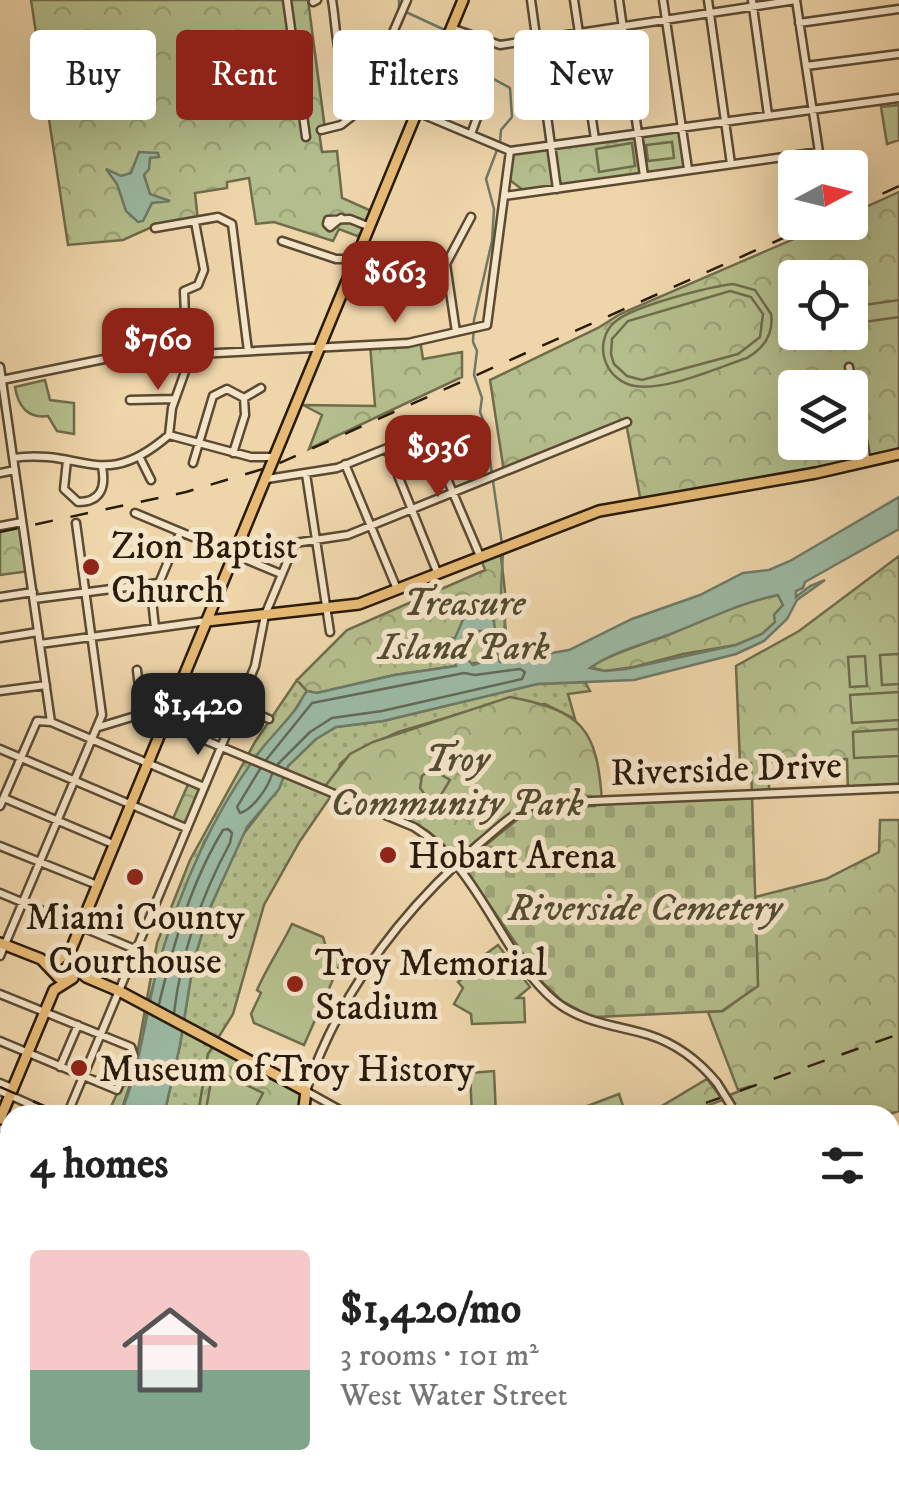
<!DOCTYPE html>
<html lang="en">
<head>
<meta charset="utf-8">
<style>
	body { margin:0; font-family:"IM FELL DW Pica",serif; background:#f2f2f2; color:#222; height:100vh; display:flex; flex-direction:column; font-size:38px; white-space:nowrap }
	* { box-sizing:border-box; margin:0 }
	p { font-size:32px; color:#767676 }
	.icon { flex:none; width:55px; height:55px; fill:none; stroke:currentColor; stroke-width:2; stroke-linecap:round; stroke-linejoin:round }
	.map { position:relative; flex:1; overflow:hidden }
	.sheet { position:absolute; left:0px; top:1105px; width:900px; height:390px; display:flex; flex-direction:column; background:#fff; border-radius:30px 30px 0 0; box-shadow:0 10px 40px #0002 }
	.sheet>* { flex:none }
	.hud { position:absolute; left:30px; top:30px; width:840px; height:90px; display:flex; gap:20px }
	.needle { width:65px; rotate:83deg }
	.buttons { position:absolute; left:778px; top:150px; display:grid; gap:20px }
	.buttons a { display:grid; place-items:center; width:90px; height:90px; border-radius:10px; background:#fff; box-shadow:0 10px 40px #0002; font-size:50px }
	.price { position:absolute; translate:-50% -85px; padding:0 22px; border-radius:20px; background:#8f2418; color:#fff; font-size:32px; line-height:65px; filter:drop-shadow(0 2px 5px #0008) }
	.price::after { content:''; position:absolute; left:50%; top:60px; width:30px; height:22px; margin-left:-15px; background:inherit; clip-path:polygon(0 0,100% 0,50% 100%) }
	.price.selected { background:#222; color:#fff }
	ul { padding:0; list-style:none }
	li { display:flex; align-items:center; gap:30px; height:250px; padding:0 30px }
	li+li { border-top:2px solid #e0e0e0 }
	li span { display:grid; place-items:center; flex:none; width:280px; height:200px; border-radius:10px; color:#555 }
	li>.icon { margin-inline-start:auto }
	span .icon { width:120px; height:120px; fill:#fffc; stroke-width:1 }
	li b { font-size:42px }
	h2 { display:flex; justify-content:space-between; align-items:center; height:120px; padding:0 30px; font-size:42px }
	.pill { padding:0 35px; border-radius:10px; background:#fff; box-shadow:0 10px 40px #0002; font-size:35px; line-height:90px }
	.pill.selected { background:#8f2418; color:#fff }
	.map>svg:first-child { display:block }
	.grass { fill:url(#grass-dots); stroke:#6f6c4c; stroke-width:2.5 }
	.forest { fill:url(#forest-crowns); stroke:#6f6c4c; stroke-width:2.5; fill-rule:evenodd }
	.cemetery { fill:url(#cemetery-stones); stroke:#6f6c4c; stroke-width:2.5 }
	.garden { fill:#b4be8c; stroke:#6f6c4c; stroke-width:2.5; fill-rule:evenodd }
	.water { fill:#9bb9a3; stroke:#6e7a66; stroke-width:2.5; fill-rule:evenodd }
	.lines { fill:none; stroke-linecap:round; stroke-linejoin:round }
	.shore { stroke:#626a57; stroke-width:2.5 }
	.stream { stroke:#6e7a66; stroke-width:2.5 }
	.minor-casing { stroke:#5b4a33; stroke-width:11 }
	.major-casing { stroke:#2a1b0b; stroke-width:14 }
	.minor { stroke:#f4e4c8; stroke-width:6 }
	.major { stroke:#e7ba75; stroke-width:9 }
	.rail { stroke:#2a1b0b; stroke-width:2.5; stroke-dasharray:18 18; stroke-linecap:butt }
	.minor-bridge-casing { stroke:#5b4a33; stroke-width:11; stroke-linecap:butt }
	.minor-bridge { stroke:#f4e4c8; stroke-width:6 }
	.poi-dot { fill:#8f2418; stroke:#f4e4c8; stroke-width:4 }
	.labels { text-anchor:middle; stroke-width:10; stroke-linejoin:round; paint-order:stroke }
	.poi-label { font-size:38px; fill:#2a1b0b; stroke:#f4e4c8; text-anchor:start }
	.park-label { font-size:38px; font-style:italic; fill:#534c32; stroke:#f4e4c8 }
	.street-label { font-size:38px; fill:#2a1b0b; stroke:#f4e4c8 }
</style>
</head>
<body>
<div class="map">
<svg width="899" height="1495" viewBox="0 0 899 1495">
	<defs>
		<pattern id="grass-dots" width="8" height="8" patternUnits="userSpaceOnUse" patternTransform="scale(2.5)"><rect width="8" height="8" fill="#b4be8c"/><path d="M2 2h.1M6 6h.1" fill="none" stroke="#9ba377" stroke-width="1.8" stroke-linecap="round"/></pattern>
		<pattern id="forest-crowns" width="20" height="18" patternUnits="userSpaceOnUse" patternTransform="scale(2.5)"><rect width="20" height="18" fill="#b4be8c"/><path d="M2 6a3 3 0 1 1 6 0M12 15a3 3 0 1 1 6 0" fill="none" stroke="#9ba377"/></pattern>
		<pattern id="cemetery-stones" width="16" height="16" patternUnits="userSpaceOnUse" patternTransform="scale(2.5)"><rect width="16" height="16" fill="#b4be8c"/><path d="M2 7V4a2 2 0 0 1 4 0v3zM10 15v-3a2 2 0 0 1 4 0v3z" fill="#9ba377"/></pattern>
	</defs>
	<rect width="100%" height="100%" fill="#eed5aa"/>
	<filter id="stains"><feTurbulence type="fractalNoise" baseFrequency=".002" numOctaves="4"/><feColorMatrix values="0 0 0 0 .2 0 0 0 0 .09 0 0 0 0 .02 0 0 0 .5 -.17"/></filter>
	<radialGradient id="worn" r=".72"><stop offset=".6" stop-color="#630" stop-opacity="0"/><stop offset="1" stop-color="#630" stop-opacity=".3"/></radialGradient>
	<path class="grass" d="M 297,680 L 307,691 L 293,713 L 258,754 L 204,842 L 161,957 L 149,1001 L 141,1051 L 120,1115 L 107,1115 L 138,1049 L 157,943 L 190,860 L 255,742 Z
		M 585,682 L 590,691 L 568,694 L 575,719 L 545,704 L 479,708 L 398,732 L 351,754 L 340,764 L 333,793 L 300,841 L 264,905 L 233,1014 L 208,1054 L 198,1115 L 164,1115 L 180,1045 L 193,964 L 209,910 L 242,836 L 278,789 L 288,766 L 316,739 L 336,727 L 383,721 L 537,684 Z
		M 10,1380 L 10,1485 L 59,1485 L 60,1495 L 0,1495 L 0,1389 Z"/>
	<path class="forest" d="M 31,0 L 308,0 L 325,129 L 319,132 L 322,152 L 337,151 L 342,198 L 376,213 L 365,239 L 339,229 L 333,241 L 274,222 L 256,224 L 249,178 L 227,182 L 227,188 L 195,193 L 198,221 L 154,226 L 123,240 L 68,245 Z
		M 683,126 L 688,169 L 533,192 L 523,190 L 507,178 L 510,151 Z
		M 899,192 L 899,454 L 641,502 L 626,423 L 504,472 L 490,380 L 598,328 L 620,314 L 831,223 L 850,222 L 850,214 ZM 795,278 L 850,278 L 850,332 L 795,332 ZM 795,388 L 850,388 L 850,442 L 795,442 Z
		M 420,340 L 423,359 L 462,352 L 462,377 L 309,449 L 322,415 L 303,405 L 375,406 L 370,344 Z
		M 22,522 L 30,571 L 0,575 L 0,526 Z
		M 500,548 L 506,600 L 503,659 L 394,675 L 317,693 L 307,691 L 297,680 L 347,630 L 485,570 L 480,556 Z
		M 899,556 L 899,788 L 848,791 L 847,759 L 769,762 L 769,794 L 752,795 L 751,763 L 740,763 L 736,666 L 799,631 Z
		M 778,595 L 783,605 L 774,615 L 776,622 L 762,634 L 736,645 L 683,654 L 634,667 L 605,671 L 589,667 C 614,653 641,645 668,635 C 705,620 738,603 778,595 Z
		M 510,697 C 583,711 597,729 602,801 L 526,808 L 456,864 L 425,834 L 323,789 L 350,754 L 373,742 Z
		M 190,780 L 204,787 L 186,828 L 172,821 Z
		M 880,820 L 899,820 L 899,1111 L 887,1115 L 736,1115 L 737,1109 L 730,1095 L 751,1086 L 738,1090 L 708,1012 L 723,1011 L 758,985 L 755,897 L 826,879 L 879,852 Z
		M 216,1044 L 306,1091 L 303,1115 L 198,1115 L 208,1054 Z
		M 707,1079 L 723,1100 L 682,1115 L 639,1115 L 660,1107 Z"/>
	<path class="cemetery" d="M 752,795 L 758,986 L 722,1011 L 596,1017 L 588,1015 L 562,1001 L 543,983 L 465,869 L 465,862 L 524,814 L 545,808 L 595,806 L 602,801 Z"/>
	<path class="garden" d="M 899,105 L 899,140 L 887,144 L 881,107 Z
		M 672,142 L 674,158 L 648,161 L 646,145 Z
		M 632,143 L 635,166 L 599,172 L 596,149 Z
		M 733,284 L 755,290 L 771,314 C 774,334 764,348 747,358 C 716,368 667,391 635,386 C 622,384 611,375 606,363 C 600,349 603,331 616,321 C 634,306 708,287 733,284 ZM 730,291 L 751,297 L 763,314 L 760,337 L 738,354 L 642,380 L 627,376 L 614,364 L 611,354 L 612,339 L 628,321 Z
		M 899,300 L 899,317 L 850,324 L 850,307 Z
		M 45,380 L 50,400 L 74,403 L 74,434 L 57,431 L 48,416 C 28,419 18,406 15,387 Z
		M 899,654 L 899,684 L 882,685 L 880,655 Z
		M 865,656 L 867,686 L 850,687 L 848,657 Z
		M 899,692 L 899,720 L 852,723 L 850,695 Z
		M 899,729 L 899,756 L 854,758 L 853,732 Z
		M 431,769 L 450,780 L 438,800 L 426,796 L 420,788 L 422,776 Z
		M 292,924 L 323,937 L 327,950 L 343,957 L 304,1045 L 254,1023 L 251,1014 L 261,993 L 257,990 C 267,967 281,947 292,924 Z
		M 498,945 L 530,987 L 517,998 L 524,998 L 525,1022 L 472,1024 L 471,1014 L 454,1004 L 463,988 L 458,982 L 482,963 L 479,959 Z
		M 494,1071 L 496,1115 L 472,1115 L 470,1073 Z
		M 219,1072 L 263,1093 L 252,1115 L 205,1115 L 212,1076 Z
		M 619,1094 L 626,1115 L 570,1115 L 569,1113 Z"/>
	<path class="water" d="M 139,152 L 158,153 L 159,157 L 150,158 L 149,169 L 144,175 L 150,194 L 170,201 L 152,203 L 143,221 L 138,222 L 126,211 L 117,184 L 106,169 L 121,176 L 131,173 Z
		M 899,497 L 899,529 L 805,582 L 803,588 L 796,591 L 796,597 L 810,586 L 825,580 L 797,600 L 787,619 L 764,641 L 736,654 L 634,680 L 537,684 L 383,721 L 336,727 L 316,739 L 288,766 L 279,789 L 247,827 L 209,910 L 193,964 L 180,1045 L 164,1115 L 120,1115 C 142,1065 145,1011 160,959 C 182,885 213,813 260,751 C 271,737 284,724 295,710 C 300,704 302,697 307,691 L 317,693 L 395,675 L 456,666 L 450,650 L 452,643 L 448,638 L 455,638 L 464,617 L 481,613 L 487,608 C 501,625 491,645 500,662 L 569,650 L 632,619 L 700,595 L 743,573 L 769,570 L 790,561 ZM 778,595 L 783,605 L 774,615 L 775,622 L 762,634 L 736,645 L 626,669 L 605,671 L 590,668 C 612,652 641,645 668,635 C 705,621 738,603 778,595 ZM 479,631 L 492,631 L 496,643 L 492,659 L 473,665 L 466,658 L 467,642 Z"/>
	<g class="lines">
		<path class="shore" d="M 266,760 L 312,703 L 464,673 L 475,675 L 520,669 L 525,672 L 522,679 L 382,711 L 332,718 L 310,732 L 278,764
			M 260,769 L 237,807 L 240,813 C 253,809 268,788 272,774
			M 159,1004 C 173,946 191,882 223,830 L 228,829 L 232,833 L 230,843 C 202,895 181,953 174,1013"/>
		<path class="stream" d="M 399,0 L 399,9
			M 408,13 L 445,30
			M 455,39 L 462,62 L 510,88 L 512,117 L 501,130 L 500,142
			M 497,150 L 486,179 L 494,209 L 492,241 L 474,320 L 473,342 L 477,351 L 474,375 L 482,398 L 480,412 L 485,425 L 502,544
			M 503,552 L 501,590 L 507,639 L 506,663"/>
		<defs>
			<path id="minor" d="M 287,0 L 306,137
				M 332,0 C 338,34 334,78 367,97
				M 531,0 L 557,189
				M 574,0 L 595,139
				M 619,0 L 644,176
				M 663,0 L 688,169
				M 708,0 L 731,164
				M 752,0 L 768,115
				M 313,2 L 317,0
				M 799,23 L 899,9
				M 451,28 L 500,45 L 796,0
				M 387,50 L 435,69
				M 806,66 L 899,54
				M 417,112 L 510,151
				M 321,130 L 341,125 L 359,111 L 407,0
				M 471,134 L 488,88
				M 510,151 L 899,98
				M 504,196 L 819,152 L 796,0
				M 341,218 L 330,227 L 327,224 L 328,220 L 350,219 L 370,227
				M 155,228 L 218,217 L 232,224 L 248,351
				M 282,241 L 336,259 L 356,259
				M 345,287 L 393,301 L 398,297 L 409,269
				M 456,332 L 446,264 L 471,217
				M 0,367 L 51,722
				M 849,367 L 867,462
				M 2,380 L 104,359 L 408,343 L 487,325 L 510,151
				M 244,398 L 261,388
				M 130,400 L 175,399
				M 427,432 L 480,556
				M 169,435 L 172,408 L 187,366 L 184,291 L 198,285 L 204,270 L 195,222
				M 169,435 L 251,457 L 275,457
				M 387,448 L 437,572
				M 233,453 L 245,415 L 244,398
				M 13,458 C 84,448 102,493 169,435
				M 140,458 L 151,480
				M 67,460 L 64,489 L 78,502 C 101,502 106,487 102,467
				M 193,463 L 213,396 L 227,389 L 244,398
				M 345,464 L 397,589
				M 0,473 L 15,470
				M 306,474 L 330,632
				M 267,479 L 337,468 L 450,423
				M 135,513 L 281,574
				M 0,526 L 22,522
				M 0,597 L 33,592
				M 34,599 L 158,583
				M 155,628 L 152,600 L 180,533
				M 0,638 L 38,632
				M 40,644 L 207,621
				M 137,670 L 142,714
				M 0,691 L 46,685
				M 238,706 L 269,719
				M 99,727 L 142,714 L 414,827 C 481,868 500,955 555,1001 C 582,1023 616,1025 649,1035 C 677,1044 699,1061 717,1083
				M 0,749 L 186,828
				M 4,798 L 113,844
				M 0,806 L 37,721 L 51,722 L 204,787
				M 0,846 L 97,885
				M 0,893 L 137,950
				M 0,956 L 102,715 L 76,523
				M 0,994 L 131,1047 L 133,1053 L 117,1090 L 0,1041
				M 60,1067 L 78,1025
				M 0,1083 L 12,1088
				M 0,1091 L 54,1115
				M 67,1115 L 255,666 L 265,615 L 295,543 L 348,535 L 627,422
				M 349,1115 L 306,1091 C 340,991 401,911 480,843 C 500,827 518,806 544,803 L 899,788
				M 0,1136 L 10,1140
				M 894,1142 L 899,1157
				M 890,1190 L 899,1187
				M 0,1225 L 10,1229
				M 0,1272 L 10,1249
				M 890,1316 L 899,1301
				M 890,1331 L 899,1337
				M 890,1403 L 899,1389
				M 890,1433 L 899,1437
				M 408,1485 L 408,1495
				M 460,1485 L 460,1495
				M 505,1485 L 505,1495
				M 550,1485 L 551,1495
				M 781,1485 L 784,1495
				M 609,1495 L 651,1485
				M 853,1495 L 863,1485"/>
			<path id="major" d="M 207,621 L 359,604 L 599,511 L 816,473 L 899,454
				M 0,943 L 41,959 L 59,978 L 70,977
				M 73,966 L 86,977 L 119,991 L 306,1091 L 303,1115
				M 54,971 L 56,962 L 72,947 L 463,0
				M 0,1119 L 54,990 L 73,978
				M 240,1495 L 240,1485"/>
		</defs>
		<use href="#minor" class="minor-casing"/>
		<use href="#major" class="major-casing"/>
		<use href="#minor" class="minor"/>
		<use href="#major" class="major"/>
		<path class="rail" d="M 850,209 L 899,186
			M 0,532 L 186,492 L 273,466 L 819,222
			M 0,1087 L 65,1115
			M 672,1115 L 899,1034"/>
		<defs>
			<path id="minor-bridge" d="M 717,1083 L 732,1107"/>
		</defs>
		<use href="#minor-bridge" class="minor-bridge-casing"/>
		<use href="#minor-bridge" class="minor-bridge"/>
	</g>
	<g class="poi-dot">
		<circle cx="91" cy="567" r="10"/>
		<circle cx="388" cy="855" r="10"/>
		<circle cx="135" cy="877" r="10"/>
		<circle cx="295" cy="984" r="10"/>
		<circle cx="79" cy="1068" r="10"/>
	</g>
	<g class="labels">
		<g class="poi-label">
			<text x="111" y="558">Zion Baptist<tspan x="111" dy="44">Church</tspan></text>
			<text x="408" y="868">Hobart Arena</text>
			<text x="135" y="929" text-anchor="middle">Miami County<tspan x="135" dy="44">Courthouse</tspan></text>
			<text x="315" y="975">Troy Memorial<tspan x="315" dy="44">Stadium</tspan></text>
			<text x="99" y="1081">Museum of Troy History</text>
		</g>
		<g class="park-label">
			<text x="464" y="615">Treasure<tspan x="464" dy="44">Island Park</tspan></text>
			<text x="457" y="771">Troy<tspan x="457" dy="44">Community Park</tspan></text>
			<text x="645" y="920">Riverside Cemetery</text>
		</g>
		<g class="street-label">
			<text transform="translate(726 768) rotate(-2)" y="13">Riverside Drive</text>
		</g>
	</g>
	<rect width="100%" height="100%" filter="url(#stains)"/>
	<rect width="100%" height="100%" fill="url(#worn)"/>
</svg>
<div class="buttons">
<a><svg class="needle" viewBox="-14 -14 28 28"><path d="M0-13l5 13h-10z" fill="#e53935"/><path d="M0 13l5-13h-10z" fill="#767676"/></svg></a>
<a><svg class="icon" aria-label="locate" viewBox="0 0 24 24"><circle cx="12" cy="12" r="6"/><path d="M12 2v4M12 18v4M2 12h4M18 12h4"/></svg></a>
<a><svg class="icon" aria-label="layers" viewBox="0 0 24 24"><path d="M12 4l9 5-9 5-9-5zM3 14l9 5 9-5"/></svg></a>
</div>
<b class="price" style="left:395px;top:326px">$663</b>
<b class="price" style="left:158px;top:393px">$760</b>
<b class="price" style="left:438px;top:500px">$936</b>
<b class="price selected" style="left:198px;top:758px">$1,420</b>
<div class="hud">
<a class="pill">Buy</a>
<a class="pill selected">Rent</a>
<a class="pill">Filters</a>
<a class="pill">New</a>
</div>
<section class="sheet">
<h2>4 homes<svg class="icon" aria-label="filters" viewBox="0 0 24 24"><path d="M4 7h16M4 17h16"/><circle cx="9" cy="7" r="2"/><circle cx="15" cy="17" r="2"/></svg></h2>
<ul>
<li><span style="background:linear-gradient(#f6c9c9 60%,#7fa58c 0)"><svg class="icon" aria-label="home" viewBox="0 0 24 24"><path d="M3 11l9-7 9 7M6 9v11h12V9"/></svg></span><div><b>$1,420/mo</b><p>3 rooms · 101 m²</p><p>West Water Street</p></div></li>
</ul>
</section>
</div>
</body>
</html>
